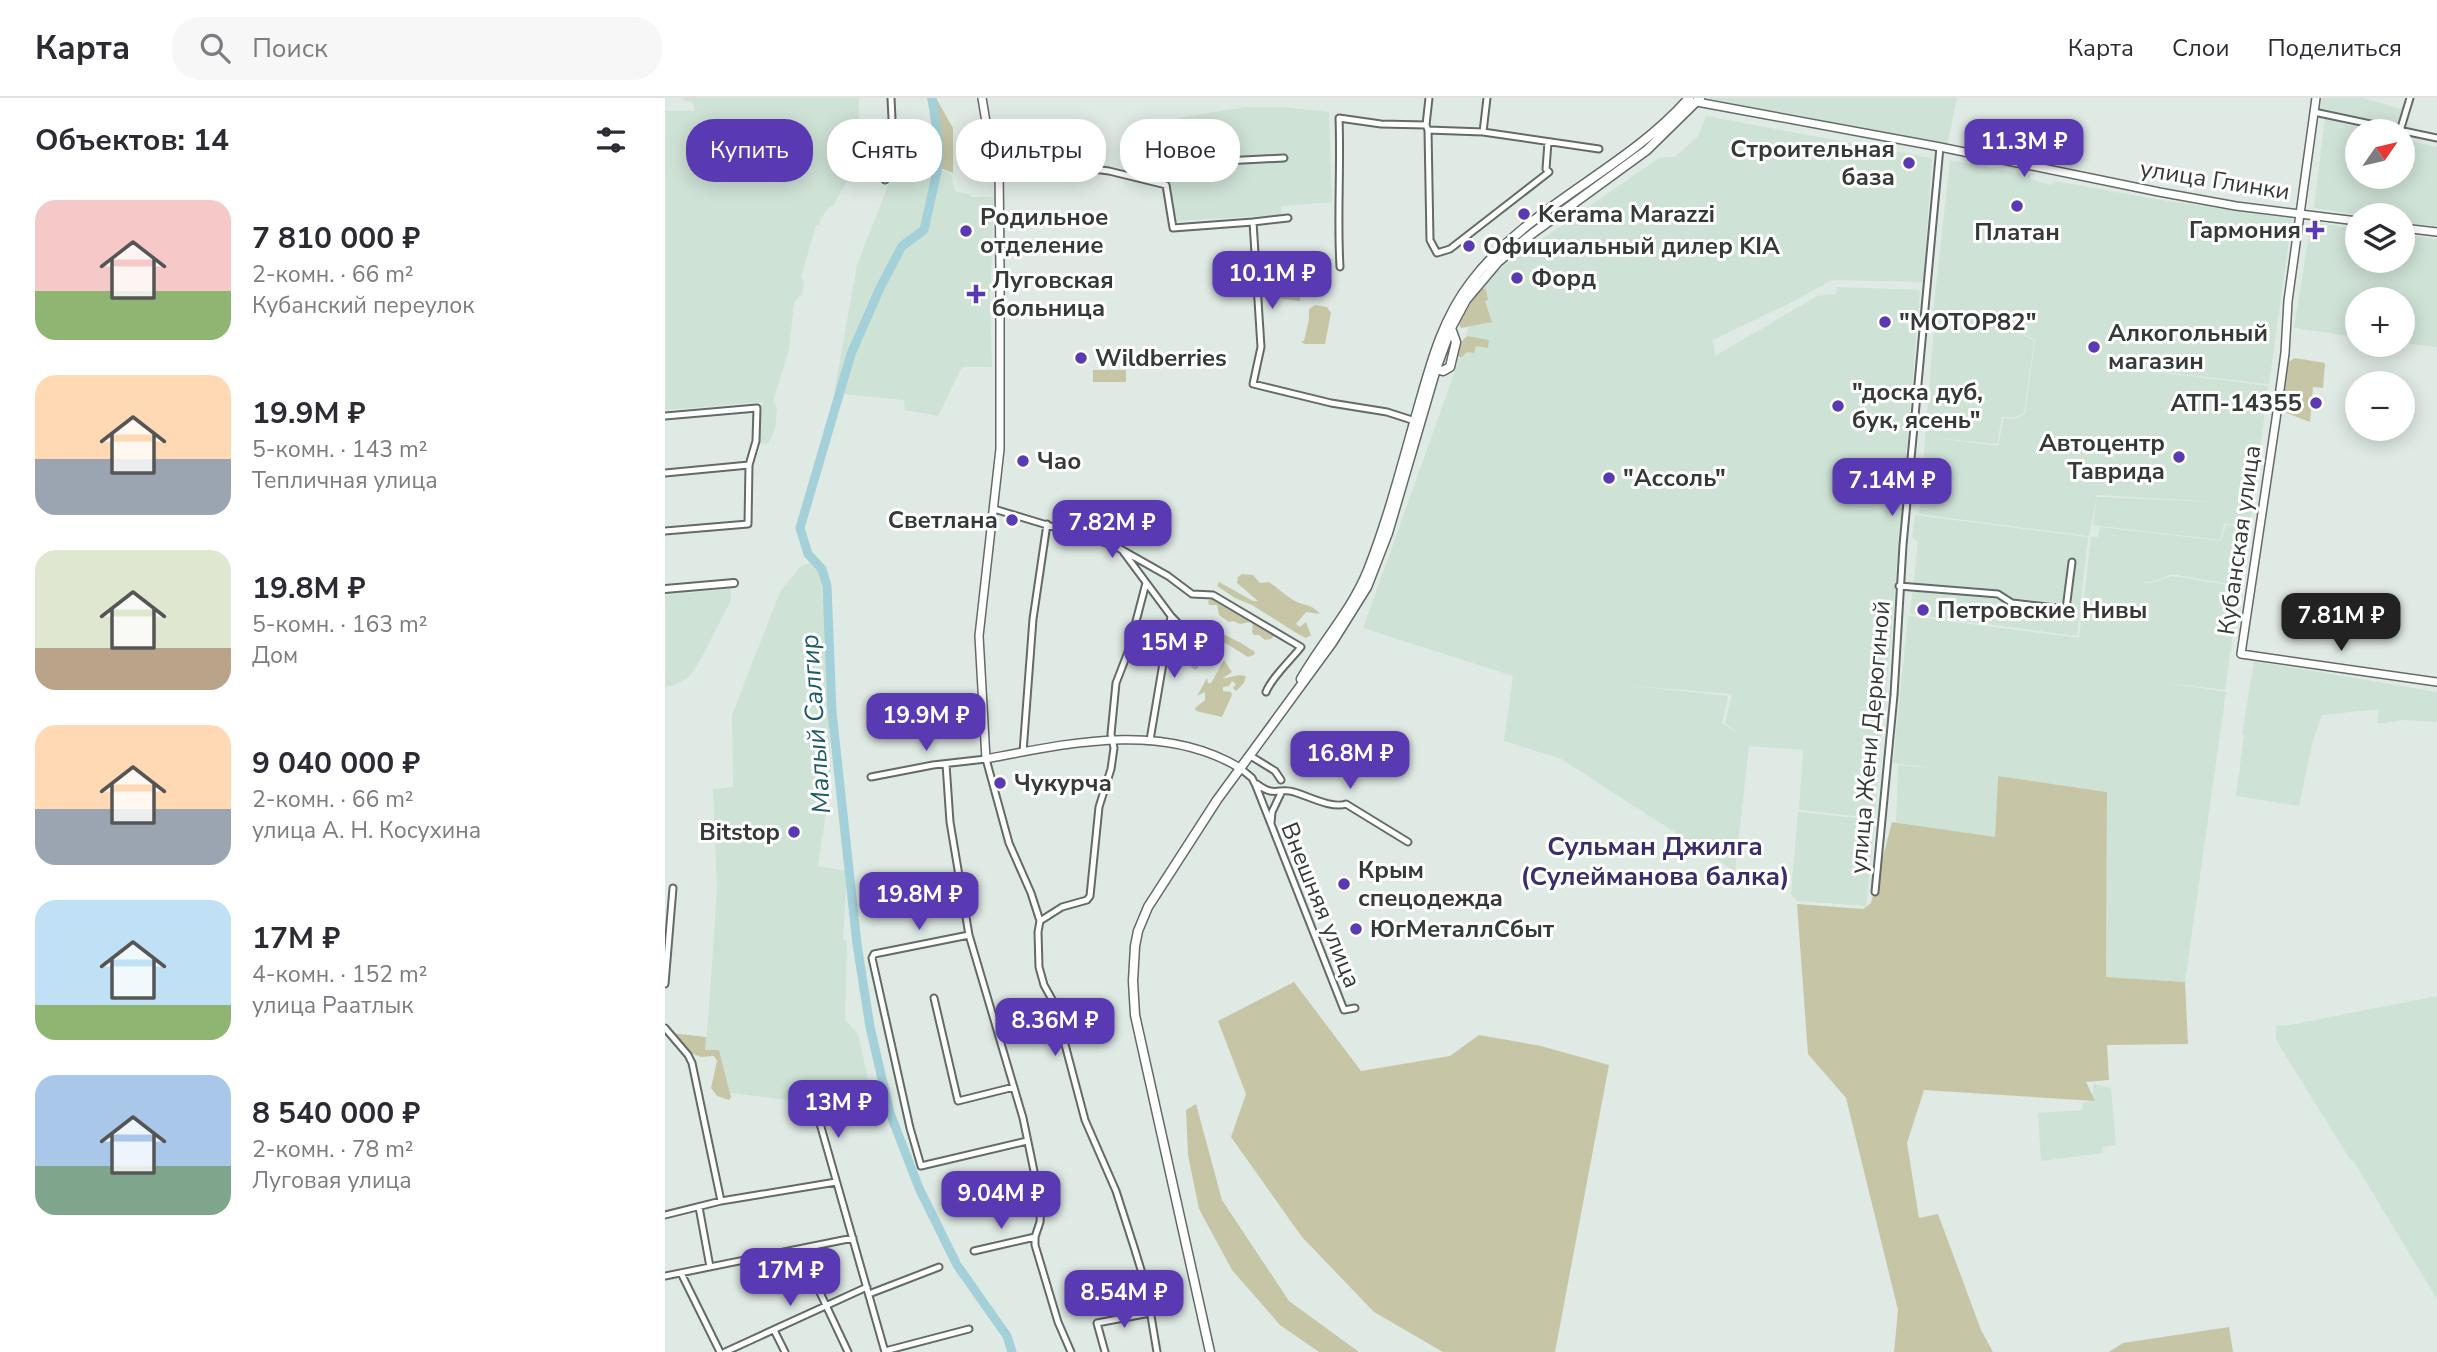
<!DOCTYPE html>
<html lang="ru">
<head>
<meta charset="utf-8">
<style>
	body { margin:0; font-family:"Nunito Sans",sans-serif; background:#f7f7f7; color:#2b2b33; height:100vh; display:flex; flex-direction:column; font-size:26px; white-space:nowrap }
	* { box-sizing:border-box; margin:0 }
	p { font-size:23px; color:#7c7c81 }
	.icon { flex:none; width:38px; height:38px; fill:none; stroke:currentColor; stroke-width:2; stroke-linecap:round; stroke-linejoin:round }
	.map { position:relative; flex:1; overflow:hidden }
	.sheet { display:flex; flex-direction:column; background:#fff; width:665px }
	.sheet>* { flex:none }
	.hud { position:absolute; left:21px; top:21px; width:665px; height:63px; display:flex; gap:14px }
	.needle { width:46px; rotate:56deg }
	.buttons { position:absolute; left:1680px; top:21px; display:grid; gap:14px }
	.buttons a { display:grid; place-items:center; width:70px; height:70px; border-radius:50%; background:#fff; box-shadow:0 4px 18px #0003; font-size:35px }
	.price { position:absolute; translate:-50% -60px; padding:0 16px; border-radius:14px; background:#593ab3; color:#fff; font-size:23px; line-height:46px; filter:drop-shadow(0 2px 4px #0008) }
	.price::after { content:''; position:absolute; left:50%; top:42px; width:21px; height:16px; margin-left:-10px; background:inherit; clip-path:polygon(0 0,100% 0,50% 100%) }
	.price.active { background:#222; color:#fff }
	ul { padding:0; list-style:none }
	li { display:flex; align-items:center; gap:21px; height:175px; padding:0 35px }
	li span { display:grid; place-items:center; flex:none; width:196px; height:140px; border-radius:21px; color:#555 }
	li>.icon { margin-inline-start:auto }
	span .icon { width:84px; height:84px; fill:#fffc; stroke-width:1 }
	li b { font-size:30px }
	h2 { display:flex; justify-content:space-between; align-items:center; height:84px; padding:0 35px; font-size:30px }
	.tag { padding:0 24px; border-radius:28px; background:#fff; box-shadow:0 4px 18px #0003; font-size:24px; line-height:63px }
	.tag.active { background:#593ab3; color:#fff }
	header { display:flex; align-items:center; gap:42px; box-sizing:border-box; height:98px; padding:0 35px; background:#fff; border-bottom:2px solid #e1e1e2 }
	header strong { font-size:33px }
	nav { display:flex; gap:38px; margin-inline-start:auto; font-size:24px }
	.search { width:490px; height:63px; background:#f7f7f7; display:flex; align-items:center; gap:18px; box-sizing:border-box; padding:0 24px; border-radius:28px; color:#7c7c81; font-size:26px }
	main { display:flex; flex:1; min-height:0 }
	.map>svg:first-child { display:block }
	.built { fill:#cfe2d6; fill-rule:evenodd }
	.green { fill:#c6c6a7 }
	.lines { fill:none; stroke-linecap:round; stroke-linejoin:round }
	.stream { stroke:#a3d0d9; stroke-width:2 }
	.river { stroke:#a3d0d9; stroke-width:9 }
	.minor-casing { stroke:#626b66; stroke-width:9 }
	.tertiary-casing { stroke:#626b66; stroke-width:10 }
	.secondary-casing { stroke:#626b66; stroke-width:10 }
	.primary-casing { stroke:#626b66; stroke-width:11 }
	.minor { stroke:#fff; stroke-width:5 }
	.tertiary { stroke:#fff; stroke-width:6 }
	.secondary { stroke:#fff; stroke-width:7 }
	.primary { stroke:#fff; stroke-width:8 }
	.poi-dot { fill:#593ab3; stroke:#fff; stroke-width:2.5 }
	.labels { text-anchor:middle; stroke-width:6; stroke-linejoin:round; paint-order:stroke }
	.poi-label { font-size:24px; font-weight:bold; fill:#353937; stroke:#fff; text-anchor:start }
	.street-label { font-size:24px; fill:#353937; stroke:#fff }
	.water-label { font-size:26px; font-style:italic; fill:#1f5c67; stroke:#fff }
	.neighbourhood-label { font-size:26px; font-weight:bold; fill:#392e69; stroke:#fff }
</style>
</head>
<body>
<header>
<strong>Карта</strong>
<div class="search"><svg class="icon" aria-label="search" viewBox="0 0 24 24"><circle cx="10" cy="10" r="6"/><path d="M15 15l6 6"/></svg>Поиск</div>
<nav><a>Карта</a><a>Слои</a><a>Поделиться</a></nav>
</header>
<main>
<section class="sheet">
<h2>Объектов: 14<svg class="icon" aria-label="filters" viewBox="0 0 24 24"><path d="M4 7h16M4 17h16"/><circle cx="9" cy="7" r="2"/><circle cx="15" cy="17" r="2"/></svg></h2>
<ul>
<li><span style="background:linear-gradient(#f6c9c9 65%,#8fb573 0)"><svg class="icon" aria-label="home" viewBox="0 0 24 24"><path d="M3 11l9-7 9 7M6 9v11h12V9"/></svg></span><div><b>7 810 000 ₽</b><p>2-комн. · 66 m²</p><p>Кубанский переулок</p></div></li>
<li><span style="background:linear-gradient(#ffd9b3 60%,#9aa5b1 0)"><svg class="icon" aria-label="home" viewBox="0 0 24 24"><path d="M3 11l9-7 9 7M6 9v11h12V9"/></svg></span><div><b>19.9M ₽</b><p>5-комн. · 143 m²</p><p>Тепличная улица</p></div></li>
<li><span style="background:linear-gradient(#dfe7d0 70%,#b9a48a 0)"><svg class="icon" aria-label="home" viewBox="0 0 24 24"><path d="M3 11l9-7 9 7M6 9v11h12V9"/></svg></span><div><b>19.8M ₽</b><p>5-комн. · 163 m²</p><p>Дом</p></div></li>
<li><span style="background:linear-gradient(#ffd9b3 60%,#9aa5b1 0)"><svg class="icon" aria-label="home" viewBox="0 0 24 24"><path d="M3 11l9-7 9 7M6 9v11h12V9"/></svg></span><div><b>9 040 000 ₽</b><p>2-комн. · 66 m²</p><p>улица А. Н. Косухина</p></div></li>
<li><span style="background:linear-gradient(#bfe0f5 75%,#8fb573 0)"><svg class="icon" aria-label="home" viewBox="0 0 24 24"><path d="M3 11l9-7 9 7M6 9v11h12V9"/></svg></span><div><b>17M ₽</b><p>4-комн. · 152 m²</p><p>улица Раатлык</p></div></li>
<li><span style="background:linear-gradient(#a9c7e8 65%,#7fa58c 0)"><svg class="icon" aria-label="home" viewBox="0 0 24 24"><path d="M3 11l9-7 9 7M6 9v11h12V9"/></svg></span><div><b>8 540 000 ₽</b><p>2-комн. · 78 m²</p><p>Луговая улица</p></div></li>
</ul>
</section>
<div class="map">
<svg width="1772" height="1254" viewBox="0 0 1772 1254">
	<rect width="100%" height="100%" fill="#dfeae4"/>
	<path class="built" d="M 18,0 L 194,0 L 193,43 L 197,47 L 196,52 L 199,53 L 168,108 L 165,108 L 156,120 L 154,127 L 151,127 L 136,179 L 139,184 L 137,196 L 129,204 L 124,252 L 108,303 L 112,310 L 110,331 L 103,346 L 92,345 L 98,304 L 0,312 L 0,13 L 29,13 L 29,5 L 18,2 Z
		M 1044,0 L 1292,0 L 1282,47 L 1048,4 Z
		M 1657,0 L 1698,0 L 1737,11 L 1732,27 L 1655,10 Z
		M 580,9 L 618,9 L 664,14 L 667,104 L 616,108 L 616,117 L 509,123 L 504,81 L 496,72 L 513,20 Z
		M 1041,18 L 1267,60 L 1258,184 L 1167,182 L 1127,204 L 1048,242 L 1050,258 L 1152,198 L 1171,196 L 1172,189 L 1255,192 L 1220,610 L 1189,609 L 1218,612 L 1210,720 L 1134,712 L 1138,652 L 1084,648 L 1070,773 L 896,661 L 839,643 L 848,578 L 698,530 L 783,293 L 818,185 L 841,166 L 994,60 L 1010,59 L 1033,38 ZM 958,587 L 1067,596 L 1060,625 L 1077,638 L 1057,625 L 1063,598 Z
		M 1660,21 L 1708,33 L 1692,33 L 1692,79 L 1738,79 L 1738,41 L 1772,49 L 1772,129 L 1738,124 L 1738,117 L 1696,117 L 1649,110 Z
		M 235,57 L 286,76 L 290,93 L 304,96 L 306,99 L 329,99 L 325,207 L 327,269 L 297,269 L 273,318 L 240,312 L 239,302 L 169,295 L 192,167 Z
		M 1285,62 L 1365,77 L 1365,81 L 1386,87 L 1389,83 L 1490,101 L 1627,121 L 1604,286 L 1451,269 L 1603,288 L 1602,295 L 1598,297 L 1598,304 L 1601,306 L 1576,488 L 1507,476 L 1487,484 L 1475,484 L 1488,485 L 1507,478 L 1575,489 L 1560,592 L 1495,584 L 1561,594 L 1520,884 L 1441,879 L 1442,694 L 1333,678 L 1330,740 L 1231,724 L 1233,667 L 1276,671 L 1228,665 L 1243,518 L 1414,540 L 1426,439 L 1433,439 L 1435,429 L 1556,443 L 1561,427 L 1575,428 L 1559,425 L 1555,442 L 1428,427 L 1432,399 L 1555,404 L 1432,397 L 1424,438 L 1254,416 L 1270,218 L 1331,222 L 1369,243 L 1359,315 L 1350,319 L 1337,319 L 1332,346 L 1263,339 L 1333,348 L 1339,320 L 1349,321 L 1360,316 L 1370,242 L 1332,221 L 1268,215 Z
		M 1646,124 L 1692,131 L 1692,163 L 1738,163 L 1738,137 L 1772,141 L 1772,249 L 1738,245 L 1738,201 L 1692,201 L 1692,239 L 1629,230 Z
		M 1250,417 L 1423,439 L 1412,538 L 1245,516 L 1253,444 L 1247,439 Z
		M 145,465 L 156,472 L 157,500 L 160,501 L 166,682 L 153,768 L 182,773 L 178,841 L 182,843 L 180,922 L 193,936 L 205,990 L 141,1004 L 65,995 L 54,952 L 40,952 L 44,911 L 52,790 L 48,691 L 68,689 L 67,617 L 115,494 L 136,468 Z
		M 65,491 L 66,502 L 36,561 L 24,579 L 7,588 L 0,588 L 0,497 Z
		M 1589,563 L 1772,594 L 1772,624 L 1739,622 L 1712,626 L 1714,611 L 1657,617 L 1647,646 L 1634,708 L 1571,698 L 1579,637 L 1577,636 Z
		M 1133,714 L 1210,722 L 1201,808 L 1132,803 L 1126,796 Z
		M 1772,898 L 1772,1201 L 1689,1064 L 1686,1063 L 1611,942 L 1611,928 L 1625,927 Z
		M 1429,986 L 1446,990 L 1451,1047 L 1437,1049 L 1438,1055 L 1376,1063 L 1373,1015 L 1418,1012 L 1417,1005 L 1426,1003 Z"/>
	<path class="green" d="M 262,0 L 271,0 L 288,30 L 288,75 L 262,65 L 270,32 Z
		M 614,187 L 636,190 L 635,203 L 612,200 Z
		M 814,190 L 821,191 L 823,202 L 820,203 L 827,224 L 796,230 L 794,226 Z
		M 650,207 L 662,209 L 666,215 L 660,246 L 639,246 L 636,243 L 639,243 L 644,221 L 644,211 Z
		M 802,238 L 824,242 L 823,250 L 811,248 L 809,255 L 802,254 L 797,259 L 792,258 L 797,243 Z
		M 1630,260 L 1660,265 L 1658,290 L 1648,289 L 1645,324 L 1619,314 L 1617,310 L 1623,264 Z
		M 428,272 L 461,272 L 461,284 L 428,284 Z
		M 577,476 L 588,477 L 595,485 L 604,484 C 612,489 619,496 628,502 C 638,508 646,505 655,516 L 641,514 L 631,526 L 635,529 L 641,524 L 646,537 L 641,540 L 633,536 L 587,507 L 570,500 L 552,488 L 554,484 L 588,503 L 593,503 L 572,485 L 573,479 Z
		M 549,498 L 565,505 L 585,524 L 575,526 L 568,523 L 564,524 L 554,517 L 552,507 L 544,507 L 543,503 Z
		M 588,523 L 595,524 L 602,533 L 608,532 L 610,537 L 606,541 L 600,542 L 594,537 L 589,537 L 587,534 Z
		M 552,533 L 576,545 L 590,554 L 589,557 L 583,559 L 562,546 L 550,542 L 547,536 Z
		M 545,543 L 551,545 L 556,556 L 553,557 L 548,552 L 543,553 L 531,572 L 526,569 L 528,560 L 537,560 L 540,555 L 538,550 Z
		M 559,562 L 567,574 L 557,581 L 574,577 L 581,578 L 579,585 L 571,593 L 568,590 L 571,586 L 567,583 L 564,588 L 558,589 L 558,593 L 566,594 L 567,597 L 557,619 L 531,613 L 530,610 L 540,602 L 540,594 L 532,598 L 542,580 L 543,585 L 546,585 Z
		M 1333,678 L 1442,694 L 1441,879 L 1520,884 L 1523,946 L 1442,947 L 1444,982 L 1421,984 L 1430,1003 L 1259,992 L 1242,1045 L 1254,1120 L 1273,1116 L 1316,1232 L 1328,1254 L 1229,1254 L 1233,1212 L 1181,1000 L 1143,956 L 1132,806 L 1198,811 L 1206,805 L 1227,724 L 1330,739 Z
		M 629,884 L 696,973 L 785,958 L 814,937 L 876,948 L 944,967 L 890,1254 L 778,1254 L 709,1214 L 637,1139 L 566,1039 L 581,996 L 553,923 Z
		M 6,935 L 41,939 L 40,952 L 54,952 L 66,999 L 64,1002 L 52,998 L 46,990 L 52,963 L 49,958 L 36,959 L 26,955 Z
		M 531,1006 L 557,1102 L 624,1203 L 694,1254 L 654,1254 L 615,1227 L 567,1172 L 534,1111 L 523,1057 L 521,1012 Z
		M 1564,1229 L 1568,1254 L 1444,1254 L 1458,1245 Z"/>
	<g class="lines">
		<path class="stream" d="M 1564,501 L 1565,500
			M 1564,505 L 1562,507 L 1566,511"/>
		<path class="river" d="M 267,0 L 274,47 L 273,69 L 259,132 L 237,148 L 215,190 L 186,256 L 135,430 L 143,456 L 157,471 L 162,488 L 167,614 L 192,846 L 205,929 L 225,1015 L 254,1090 L 292,1167 L 342,1238 L 347,1254"/>
		<defs>
			<path id="minor" d="M 1649,14 L 1772,40
				M 761,27 L 764,0
				M 763,32 L 765,142 L 772,155 L 785,151 L 884,74 L 881,71 L 883,44
				M 1735,33 L 1745,0
				M 818,34 L 822,0
				M 334,69 L 380,65 L 444,73 L 501,87 L 508,130 L 588,124 L 596,249 L 588,286 L 666,305 L 722,314 L 750,323
				M 220,82 L 228,42 L 226,0
				M 495,85 L 502,66 L 619,60
				M 588,124 L 623,120
				M 675,169 C 672,119 676,70 674,20 L 716,26 L 761,27 L 763,32 L 818,34 L 934,51
				M 0,318 L 92,310 L 91,343 L 84,367 L 83,426 L 0,433
				M 0,375 L 84,367
				M 329,411 L 448,447 L 457,452 L 506,518 L 537,550
				M 457,452 L 503,478 L 527,496 L 548,497 L 636,549 C 625,563 607,579 601,594
				M 1234,488 L 1333,496 L 1347,505 L 1401,511 L 1407,464
				M 485,642 L 506,518
				M 358,654 L 368,521 L 382,426
				M 584,657 L 610,673 L 616,682
				M 281,666 L 285,724 L 304,837 L 358,1020 L 376,1107 L 375,1124 L 370,1139 L 370,1147 L 393,1224 L 406,1254
				M 575,670 L 587,680 L 591,688 L 679,912 L 690,910
				M 206,679 L 268,667 L 321,661 L 344,745 L 366,795 L 375,823 L 373,834 L 374,869 L 379,887 L 389,905 L 420,1022 L 451,1093 L 469,1149 L 481,1188 L 492,1254
				M 592,686 C 610,700 614,689 629,694 C 643,698 667,711 681,706 L 743,744
				M 606,725 L 607,714 L 616,695
				M 1210,794 L 1229,597 L 1238,447 L 1275,49
				M 375,823 L 397,809 L 422,802 L 425,798 L 434,709 L 446,671 L 449,650 L 446,636 L 451,585 L 463,554 L 481,485
				M 304,837 L 209,856 L 207,860 L 245,1030 L 256,1068 L 362,1043
				M 0,886 L 8,790
				M 269,900 L 293,1003 L 349,989
				M 0,930 L 23,957 L 27,965 L 56,1103
				M 150,1008 L 220,1254
				M 34,1109 L 45,1169
				M 0,1117 L 56,1103 L 171,1084
				M 135,1152 L 183,1254
				M 309,1153 L 370,1139
				M 16,1175 L 55,1254
				M 0,1178 L 188,1140
				M 204,1196 L 274,1169
				M 109,1232 L 120,1254
				M 220,1253 L 304,1231
				M 60,1254 L 202,1189
				M 440,1254 L 432,1225 L 485,1215"/>
			<path id="tertiary" d="M 0,491 L 69,485"/>
			<path id="secondary" d="M 317,0 L 326,54 L 334,69 L 335,171 L 335,351 L 314,538 L 321,661 C 404,645 498,623 575,670
				M 1651,0 L 1623,203 L 1620,255 L 1611,321 L 1576,556 L 1772,584
				M 1032,4 L 1275,49 L 1494,94 L 1571,108 L 1692,123
				M 1738,130 L 1772,134"/>
			<path id="primary" d="M 767,270 L 778,273 L 785,269 L 791,244 L 786,230
				M 636,581 C 657,544 687,512 703,472 C 722,424 736,371 750,321 C 764,273 775,224 806,184 C 864,107 961,72 1024,0
				M 545,1254 L 470,917 L 468,883 L 470,848 L 473,833 L 483,809 L 552,702 L 667,545 L 702,489 L 723,435 L 771,271 L 786,230 L 801,202 L 833,164 L 868,135 L 982,52 L 1035,0"/>
		</defs>
		<use href="#minor" class="minor-casing"/>
		<use href="#tertiary" class="tertiary-casing"/>
		<use href="#secondary" class="secondary-casing"/>
		<use href="#primary" class="primary-casing"/>
		<use href="#minor" class="minor"/>
		<use href="#tertiary" class="tertiary"/>
		<use href="#secondary" class="secondary"/>
		<use href="#primary" class="primary"/>
	</g>
	<g class="poi-dot">
		<circle cx="1244" cy="65" r="7"/>
		<circle cx="1352" cy="108" r="7"/>
		<circle cx="859" cy="116" r="7"/>
		<path d="M1646.5 121.5h7v7h7v7h-7v7h-7v-7h-7v-7h7z"/>
		<circle cx="301" cy="133" r="7"/>
		<circle cx="804" cy="148" r="7"/>
		<circle cx="852" cy="180" r="7"/>
		<path d="M307.5 185.5h7v7h7v7h-7v7h-7v-7h-7v-7h7z"/>
		<circle cx="1220" cy="224" r="7"/>
		<circle cx="1429" cy="249" r="7"/>
		<circle cx="416" cy="260" r="7"/>
		<circle cx="1651" cy="305" r="7"/>
		<circle cx="1173" cy="308" r="7"/>
		<circle cx="1514" cy="359" r="7"/>
		<circle cx="358" cy="363" r="7"/>
		<circle cx="944" cy="380" r="7"/>
		<circle cx="347" cy="422" r="7"/>
		<circle cx="1258" cy="512" r="7"/>
		<circle cx="335" cy="685" r="7"/>
		<circle cx="129" cy="734" r="7"/>
		<circle cx="679" cy="786" r="7"/>
		<circle cx="691" cy="831" r="7"/>
	</g>
	<g class="labels">
		<g class="poi-label">
			<text x="1230" y="59" text-anchor="end">Строительная<tspan x="1230" dy="28">база</tspan></text>
			<text x="873" y="124">Kerama Marazzi</text>
			<text x="315" y="127">Родильное<tspan x="315" dy="28">отделение</tspan></text>
			<text x="1636" y="140" text-anchor="end">Гармония</text>
			<text x="1352" y="142" text-anchor="middle">Платан</text>
			<text x="818" y="156">Официальный дилер KIA</text>
			<text x="866" y="188">Форд</text>
			<text x="327" y="190">Луговская<tspan x="327" dy="28">больница</tspan></text>
			<text x="1234" y="232">"МОТОР82"</text>
			<text x="1443" y="243">Алкогольный<tspan x="1443" dy="28">магазин</tspan></text>
			<text x="430" y="268">Wildberries</text>
			<text x="1187" y="302">"доска дуб,<tspan x="1187" dy="28">бук, ясень"</tspan></text>
			<text x="1637" y="313" text-anchor="end">АТП-14355</text>
			<text x="1500" y="353" text-anchor="end">Автоцентр<tspan x="1500" dy="28">Таврида</tspan></text>
			<text x="372" y="371">Чао</text>
			<text x="958" y="388">"Ассоль"</text>
			<text x="333" y="430" text-anchor="end">Светлана</text>
			<text x="1272" y="520">Петровские Нивы</text>
			<text x="349" y="693">Чукурча</text>
			<text x="115" y="742" text-anchor="end">Bitstop</text>
			<text x="693" y="780">Крым<tspan x="693" dy="28">спецодежда</tspan></text>
			<text x="705" y="839">ЮгМеталлСбыт</text>
		</g>
		<g class="street-label">
			<text transform="translate(1550 82) rotate(9)" y="8">улица Глинки</text>
			<text transform="translate(1574 442) rotate(-82)" y="8">Кубанская улица</text>
			<text transform="translate(1205 639) rotate(-85)" y="8">улица Жени Дерюгиной</text>
			<text transform="translate(656 807) rotate(68)" y="8">Внешняя улица</text>
		</g>
		<g class="water-label">
			<text transform="translate(150 626) rotate(-94)" y="9">Малый Салгир</text>
		</g>
		<g class="neighbourhood-label">
			<text x="990" y="757">Сульман Джилга<tspan x="990" dy="30">(Сулейманова балка)</tspan></text>
		</g>
	</g>
</svg>
<div class="buttons">
<a><svg class="needle" viewBox="-14 -14 28 28"><path d="M0-13l5 13h-10z" fill="#e53935"/><path d="M0 13l5-13h-10z" fill="#7c7c81"/></svg></a>
<a><svg class="icon" aria-label="layers" viewBox="0 0 24 24"><path d="M12 4l9 5-9 5-9-5zM3 14l9 5 9-5"/></svg></a>
<a>+</a>
<a>−</a>
</div>
<b class="price" style="left:1359px;top:81px">11.3M ₽</b>
<b class="price" style="left:607px;top:213px">10.1M ₽</b>
<b class="price" style="left:1227px;top:420px">7.14M ₽</b>
<b class="price" style="left:447px;top:462px">7.82M ₽</b>
<b class="price active" style="left:1676px;top:555px">7.81M ₽</b>
<b class="price" style="left:509px;top:582px">15M ₽</b>
<b class="price" style="left:261px;top:655px">19.9M ₽</b>
<b class="price" style="left:685px;top:693px">16.8M ₽</b>
<b class="price" style="left:254px;top:834px">19.8M ₽</b>
<b class="price" style="left:390px;top:960px">8.36M ₽</b>
<b class="price" style="left:173px;top:1042px">13M ₽</b>
<b class="price" style="left:336px;top:1133px">9.04M ₽</b>
<b class="price" style="left:125px;top:1210px">17M ₽</b>
<b class="price" style="left:459px;top:1232px">8.54M ₽</b>
<div class="hud">
<a class="tag active">Купить</a>
<a class="tag">Снять</a>
<a class="tag">Фильтры</a>
<a class="tag">Новое</a>
</div>
</div>
</main>
</body>
</html>
